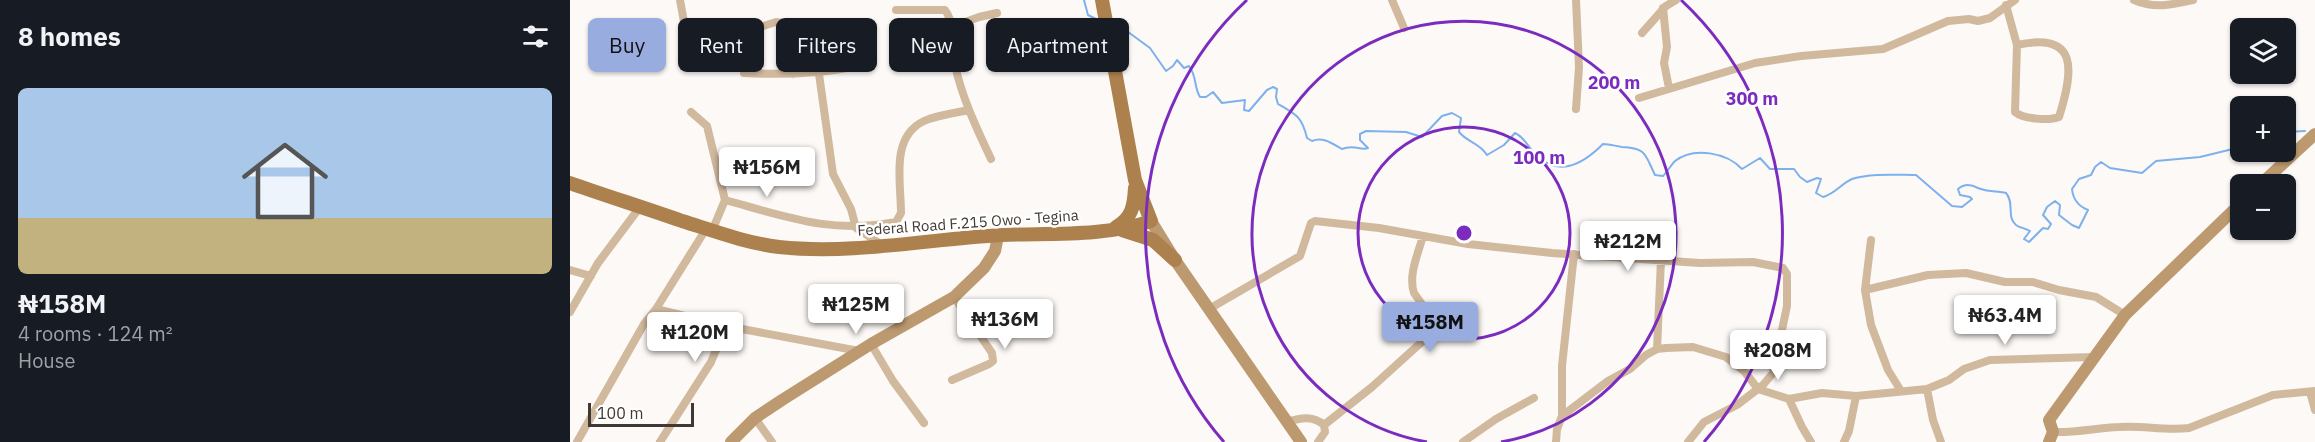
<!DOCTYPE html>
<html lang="en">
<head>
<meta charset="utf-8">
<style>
	body { margin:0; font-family:"IBM Plex Sans",sans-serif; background:#242831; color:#f1f3f6; height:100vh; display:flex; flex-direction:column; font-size:22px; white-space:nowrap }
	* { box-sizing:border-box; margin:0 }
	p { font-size:20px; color:#9ea1a6 }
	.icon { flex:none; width:33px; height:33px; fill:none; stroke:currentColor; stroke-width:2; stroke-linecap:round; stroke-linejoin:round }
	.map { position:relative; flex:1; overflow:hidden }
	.sheet { display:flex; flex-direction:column; background:#171b24; width:570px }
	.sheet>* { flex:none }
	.top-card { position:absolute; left:18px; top:18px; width:570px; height:54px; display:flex; gap:12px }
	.tools { position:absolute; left:1660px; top:18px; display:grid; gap:12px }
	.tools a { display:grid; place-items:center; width:66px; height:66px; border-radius:9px; background:#171b24; box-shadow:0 2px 4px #0004; font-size:30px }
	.scale { position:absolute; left:18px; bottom:15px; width:106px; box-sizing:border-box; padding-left:6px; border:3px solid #403832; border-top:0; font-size:16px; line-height:21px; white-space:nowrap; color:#403832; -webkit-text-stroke:4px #fff; paint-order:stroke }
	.price { position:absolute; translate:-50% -51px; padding:0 14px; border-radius:6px; background:#fff; color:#222; font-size:20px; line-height:39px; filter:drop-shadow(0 2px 3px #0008) }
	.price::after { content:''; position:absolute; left:50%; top:36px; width:18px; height:14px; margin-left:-9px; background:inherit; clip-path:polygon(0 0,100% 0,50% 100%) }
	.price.selected { background:#99ace0; color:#111 }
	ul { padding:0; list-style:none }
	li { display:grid; align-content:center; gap:12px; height:318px; padding:0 18px }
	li+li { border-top:2px solid #363941 }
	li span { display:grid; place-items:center; height:186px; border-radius:9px; color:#555 }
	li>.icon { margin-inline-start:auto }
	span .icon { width:108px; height:108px; fill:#fffc; stroke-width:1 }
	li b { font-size:26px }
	h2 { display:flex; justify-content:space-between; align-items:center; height:72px; padding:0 18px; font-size:26px }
	.tag { padding:0 21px; border-radius:9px; background:#171b24; box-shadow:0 2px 4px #0004; font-size:21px; line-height:54px }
	.tag.selected { background:#99ace0; color:#111 }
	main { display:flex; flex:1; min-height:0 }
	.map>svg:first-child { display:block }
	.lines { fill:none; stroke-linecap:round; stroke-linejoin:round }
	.stream { stroke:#7db1ed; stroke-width:2 }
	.street { stroke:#d1b99e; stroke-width:8 }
	.secondary { stroke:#bd9970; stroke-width:12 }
	.primary { stroke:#ad814d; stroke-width:14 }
	.ring { fill:none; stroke:#7b2cbf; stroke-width:3 }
	.labels { text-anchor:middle; stroke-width:5; stroke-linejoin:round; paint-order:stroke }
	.street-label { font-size:15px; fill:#403832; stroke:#fff }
	.centre { fill:#7b2cbf; stroke:#fff; stroke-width:3 }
	.ring-label { font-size:18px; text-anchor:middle; font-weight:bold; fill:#7b2cbf; stroke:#fff; stroke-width:5; stroke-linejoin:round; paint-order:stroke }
</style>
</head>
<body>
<main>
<section class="sheet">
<h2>8 homes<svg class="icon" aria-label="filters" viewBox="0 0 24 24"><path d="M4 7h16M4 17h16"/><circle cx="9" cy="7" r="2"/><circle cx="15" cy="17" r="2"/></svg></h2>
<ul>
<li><span style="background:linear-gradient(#a9c7e8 70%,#c2b280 0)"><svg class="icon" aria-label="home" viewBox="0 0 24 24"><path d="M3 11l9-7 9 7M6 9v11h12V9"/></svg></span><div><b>₦158M</b><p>4 rooms · 124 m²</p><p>House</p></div></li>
</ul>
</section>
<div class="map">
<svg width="1745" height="442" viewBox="0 0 1745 442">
	<rect width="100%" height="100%" fill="#fdf9f6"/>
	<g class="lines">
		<path class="stream" d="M 514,0 L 518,15 L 526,19
			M 543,21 L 580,48 L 596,71 L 603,66 L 607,60 L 614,68 L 619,66 C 627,76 624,88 630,97 L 636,97 L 643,92 L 652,103 L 675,100 L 674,110 L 679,111 L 697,90 L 703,87 L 707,89 L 706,97 L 708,104 C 727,115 732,117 737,138 L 742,141 C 753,136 763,144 772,149 C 785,144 790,151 798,148 L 790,140 L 790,134 L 796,131 L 836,132 L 852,137 L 872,116 L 882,113 L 891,118 L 889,132 C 898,143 909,142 917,155 L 934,145 L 945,133 C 954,137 957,145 964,153 C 988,178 1012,165 1033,144 C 1040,144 1045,146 1052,147 C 1077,148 1075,155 1085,175 L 1093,176 C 1097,172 1101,165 1105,161 C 1124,146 1157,153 1172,169 L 1190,158 L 1200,169 L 1224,169 L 1230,177 L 1237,182 L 1247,178 L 1251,179 L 1246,193 L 1253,197 C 1265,194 1272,183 1282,179 C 1301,173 1326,175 1346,175 L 1382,206 L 1392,207 L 1402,199 L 1400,197 L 1390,195 L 1388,189 C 1397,182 1402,186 1411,189 C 1419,192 1428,191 1436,193 C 1445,203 1436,217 1446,225 C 1450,228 1455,228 1460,231 L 1454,239 L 1459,242 L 1473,228 L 1478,229 L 1481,224 L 1473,215 L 1477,207 L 1485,201 L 1490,205 L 1489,215 L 1502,225 L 1509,228 L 1518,210 C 1508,206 1503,200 1502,189 L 1509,179 L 1521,175 L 1525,167 L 1531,162 L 1540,168 L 1572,173 L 1586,161 L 1630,157 L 1671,147
			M 1716,132 L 1735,131"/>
		<path class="street" d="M 110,0 L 114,22 L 125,25 L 160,23 L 190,27 L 206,22 L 213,23 C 221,39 216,58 223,74
			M 822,0 L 834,28
			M 1564,0 C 1585,9 1601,5 1623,0
			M 1436,5 L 1447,45 L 1445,112 C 1453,119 1479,121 1489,117 C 1503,72 1510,31 1447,45
			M 1093,8 L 1097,47 L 1094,63 L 1099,88
			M 326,10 L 375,10 C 387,27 381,47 385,65 C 392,98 407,129 421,159
			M 382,27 L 409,17 L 427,13
			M 1072,33 L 1096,6 L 1106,0
			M 174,73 C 212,75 246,74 283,67
			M 249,74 L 263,174 L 281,209 L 286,228 L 312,245
			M 1069,98 L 1185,63 L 1231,56 L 1313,49 L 1378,21 L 1399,19 L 1408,21 L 1420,18 L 1445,0
			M 1006,109 L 1009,67 L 1006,0
			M 121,112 L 137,126 L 155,200
			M 142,231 L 155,200 C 217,217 260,234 326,222 L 331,213 C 331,182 320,137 354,121 C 367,115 385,113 399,110
			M 1301,240 L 1295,290 L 1301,325 L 1318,370 L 1331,391
			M 0,270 L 21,276
			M 1295,290 L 1358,275 L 1396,273 L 1435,282 L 1463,282 L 1489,290 L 1526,297 L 1555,315
			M 86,309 L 156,326 L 141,362 L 90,442
			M 639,309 L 730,256 L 741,223 L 745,221 L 809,228 L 898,244 L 982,253 L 1130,263 L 1183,262 L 1213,268 L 1217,274 L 1217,306 L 1203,373 L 1193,385 L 1167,405 L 1134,422 L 1118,442
			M 0,312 L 28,263 L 70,207
			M 156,326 L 289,351
			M 301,344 L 323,381 L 354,423
			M 1087,349 L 1091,260
			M 382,380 L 419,364 L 423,361 L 422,353 L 384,297
			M 1357,389 L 1363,420 L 1371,442
			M 1740,392 L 1745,410
			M 1219,399 L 1232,427 L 1241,442
			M 992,416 L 1038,381 L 1060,369 L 1076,355 L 1087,349 L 1096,348 L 1123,347 L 1156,357 L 1174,371 L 1188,389 L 1219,399 L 1252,393 L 1286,396 L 1357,389 L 1379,380 L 1394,369 L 1420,360 L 1524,357
			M 185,418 L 202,442
			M 716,422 C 730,418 743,415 754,425
			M 754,425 L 802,387 L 865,330 L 867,325 L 844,293 C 838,275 848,254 853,236
			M 1483,432 C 1506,433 1526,428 1549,427 C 1572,425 1595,431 1619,428 L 1703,395 L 1745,391
			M 7,442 L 74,324 L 86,309 L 136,229
			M 748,442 L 755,432 L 754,425
			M 893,442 L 926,419 L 964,398
			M 986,442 L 987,429 L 992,416 L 992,366 L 1004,254
			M 1274,442 L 1279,431 L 1286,396"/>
		<path class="secondary" d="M 1691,184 L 1745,134
			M 581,221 L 605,260 L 731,442
			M 161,442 L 185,418 L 212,400 L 301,344 L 384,297 L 414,268 L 425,251 L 428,236
			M 1479,442 L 1483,432 L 1479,420 L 1555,315 L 1671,203"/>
		<path class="primary" d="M 0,183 C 37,196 75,208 112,221 C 144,231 176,243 209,247 C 283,255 358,239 432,235 C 480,233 535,237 581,221 L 565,180 L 532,0
			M 546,227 C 562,218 564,206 565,188
			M 552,230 L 583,240 L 605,260"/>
	</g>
	<g class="ring">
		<circle cx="894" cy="233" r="106"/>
		<path d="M857 442A212 212 0 1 1 931 442"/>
		<path d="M654 442A318 318 0 0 1 677 0M1111 0A318 318 0 0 1 1134 442"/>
	</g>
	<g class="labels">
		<g class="street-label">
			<text transform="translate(398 223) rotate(-4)" y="5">Federal Road F.215 Owo - Tegina</text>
		</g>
	</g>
	<circle cx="894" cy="233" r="9" class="centre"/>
	<g class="ring-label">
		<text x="1044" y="89">200 m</text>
		<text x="1182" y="105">300 m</text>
		<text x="969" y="164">100 m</text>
	</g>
</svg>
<div class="tools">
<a><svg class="icon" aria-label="layers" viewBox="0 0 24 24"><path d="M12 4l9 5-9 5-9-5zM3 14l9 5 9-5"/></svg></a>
<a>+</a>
<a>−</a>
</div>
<div class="scale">100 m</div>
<b class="price" style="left:197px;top:198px">₦156M</b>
<b class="price" style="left:1058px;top:272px">₦212M</b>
<b class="price" style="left:286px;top:335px">₦125M</b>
<b class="price" style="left:1435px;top:346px">₦63.4M</b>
<b class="price" style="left:435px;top:350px">₦136M</b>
<b class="price selected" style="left:860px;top:353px">₦158M</b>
<b class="price" style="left:125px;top:363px">₦120M</b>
<b class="price" style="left:1208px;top:381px">₦208M</b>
<div class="top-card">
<a class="tag selected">Buy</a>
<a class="tag">Rent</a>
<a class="tag">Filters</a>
<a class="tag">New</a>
<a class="tag">Apartment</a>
</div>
</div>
</main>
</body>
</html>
